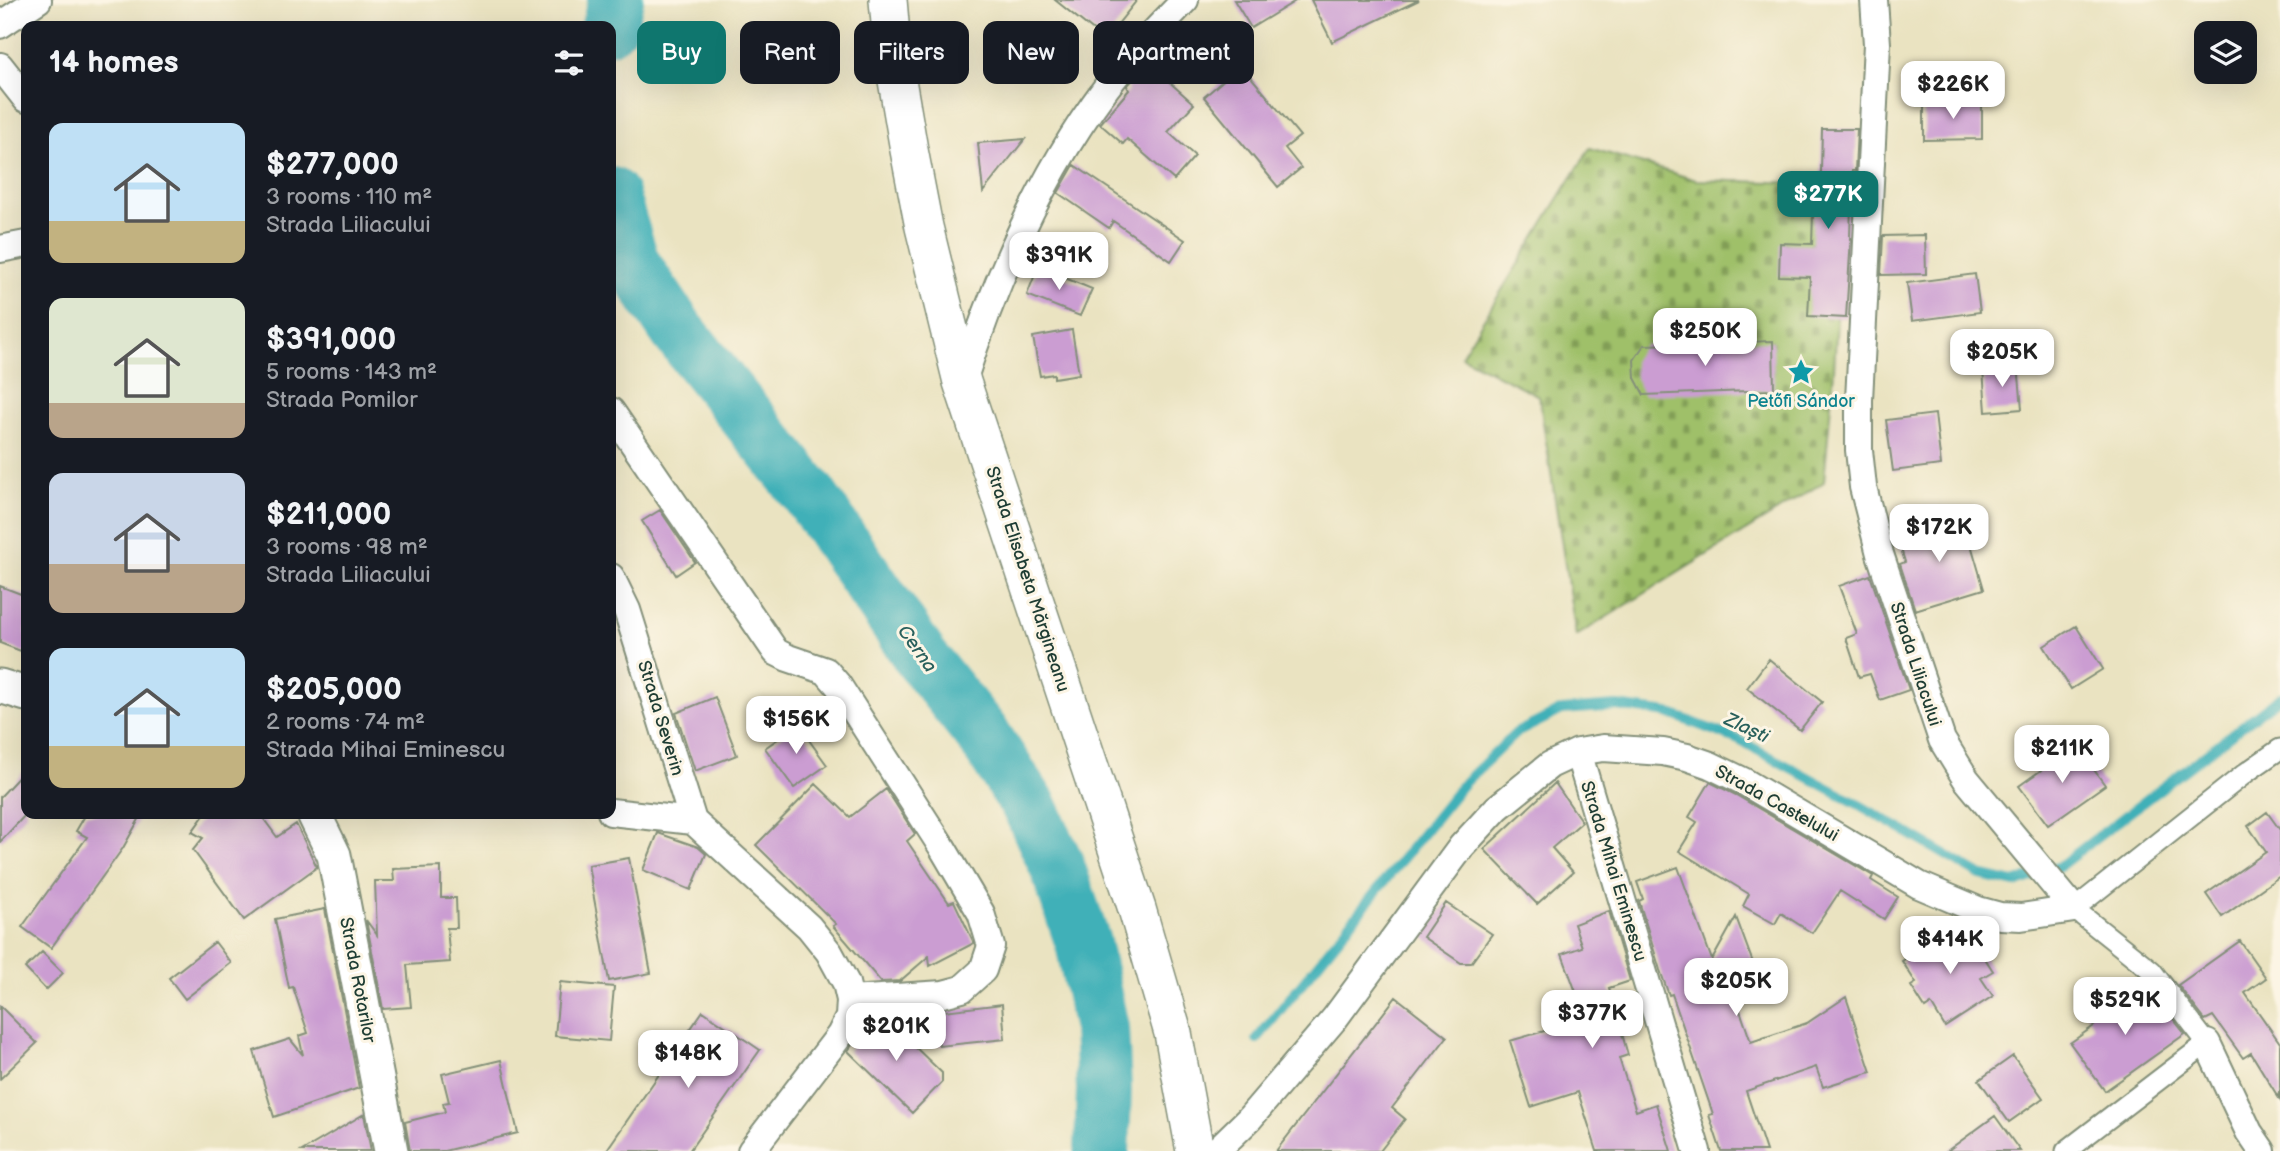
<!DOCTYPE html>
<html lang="en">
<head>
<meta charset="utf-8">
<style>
	body { margin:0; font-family:"Balsamiq Sans",sans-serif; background:#20242c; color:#f1f3f6; height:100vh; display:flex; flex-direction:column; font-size:26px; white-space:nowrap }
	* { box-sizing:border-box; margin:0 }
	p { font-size:23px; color:#9ea1a6 }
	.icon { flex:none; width:38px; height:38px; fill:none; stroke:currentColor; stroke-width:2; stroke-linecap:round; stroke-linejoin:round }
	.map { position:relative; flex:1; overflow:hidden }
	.panel { position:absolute; left:21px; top:21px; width:595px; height:798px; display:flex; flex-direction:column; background:#171b24; border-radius:14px; box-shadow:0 7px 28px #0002 }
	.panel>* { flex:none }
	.hud { position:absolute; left:637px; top:21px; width:665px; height:63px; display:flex; gap:14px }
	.buttons { position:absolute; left:2194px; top:21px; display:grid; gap:14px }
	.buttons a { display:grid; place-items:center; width:63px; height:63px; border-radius:14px; background:#171b24; box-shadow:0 7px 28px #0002; font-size:35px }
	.price { position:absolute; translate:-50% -60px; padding:0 16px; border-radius:14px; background:#fff; color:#222; font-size:23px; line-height:46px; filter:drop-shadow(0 2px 4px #0008) }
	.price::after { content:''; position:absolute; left:50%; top:42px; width:21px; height:16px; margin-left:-10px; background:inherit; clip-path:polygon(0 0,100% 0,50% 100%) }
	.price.current { background:#0f766e; color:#fff }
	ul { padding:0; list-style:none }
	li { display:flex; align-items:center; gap:21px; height:175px; padding:0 28px }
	li span { display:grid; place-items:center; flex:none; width:196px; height:140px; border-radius:14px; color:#555 }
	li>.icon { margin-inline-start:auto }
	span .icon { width:84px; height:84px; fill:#fffc; stroke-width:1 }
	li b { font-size:30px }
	h2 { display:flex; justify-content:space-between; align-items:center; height:84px; padding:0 28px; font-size:30px }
	.chip { padding:0 24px; border-radius:14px; background:#171b24; box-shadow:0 7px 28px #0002; font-size:24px; line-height:63px }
	.chip.current { background:#0f766e; color:#fff }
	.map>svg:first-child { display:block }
	.cemetery { fill:url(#cemetery-stones); stroke:#5f7e4e; stroke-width:2 }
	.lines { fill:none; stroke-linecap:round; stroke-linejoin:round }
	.stream { stroke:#3fb0b8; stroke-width:10 }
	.river { stroke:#3fb0b8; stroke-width:56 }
	.building { fill:#cb9dd2 }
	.pedestrian-casing { stroke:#84907a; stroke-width:23 }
	.minor-casing { stroke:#84907a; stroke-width:30 }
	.tertiary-casing { stroke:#84907a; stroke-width:37 }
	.secondary-casing { stroke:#84907a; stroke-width:40 }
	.pedestrian { stroke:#fff; stroke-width:19 }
	.minor { stroke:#fff; stroke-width:26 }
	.tertiary { stroke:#fff; stroke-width:33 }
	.secondary { stroke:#fff; stroke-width:37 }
	.labels { text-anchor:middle; stroke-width:6; stroke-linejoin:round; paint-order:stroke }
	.culture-label { font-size:18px; fill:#0d838f; stroke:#fcf5e5 }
	.street-label { font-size:18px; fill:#1f3d34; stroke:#fcf5e5 }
	.water-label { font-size:19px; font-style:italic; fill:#29605c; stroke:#fcf5e5 }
</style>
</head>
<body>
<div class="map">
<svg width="2280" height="1151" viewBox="0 0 2280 1151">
	<defs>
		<pattern id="cemetery-stones" width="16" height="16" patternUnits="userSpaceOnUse" patternTransform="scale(1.75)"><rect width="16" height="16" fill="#9fc069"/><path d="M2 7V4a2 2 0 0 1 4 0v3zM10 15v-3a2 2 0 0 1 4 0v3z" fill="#819d57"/></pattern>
	</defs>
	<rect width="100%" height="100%" fill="#fcf5e5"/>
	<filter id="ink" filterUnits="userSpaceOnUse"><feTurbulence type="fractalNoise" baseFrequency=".0143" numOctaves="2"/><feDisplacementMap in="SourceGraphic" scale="14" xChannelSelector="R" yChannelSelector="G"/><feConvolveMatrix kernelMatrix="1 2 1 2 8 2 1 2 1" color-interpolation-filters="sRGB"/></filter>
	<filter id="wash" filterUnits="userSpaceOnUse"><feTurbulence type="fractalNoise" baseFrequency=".00686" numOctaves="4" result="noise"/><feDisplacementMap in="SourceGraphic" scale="28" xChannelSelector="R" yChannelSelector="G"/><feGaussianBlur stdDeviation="1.57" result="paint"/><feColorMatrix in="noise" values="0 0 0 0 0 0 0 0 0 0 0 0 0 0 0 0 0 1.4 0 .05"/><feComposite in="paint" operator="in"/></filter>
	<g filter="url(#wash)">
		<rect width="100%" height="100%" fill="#eae3c1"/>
		<path class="cemetery" d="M 1590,148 L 1696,180 L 1845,184 L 1834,370 L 1824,482 L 1576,636 L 1539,396 L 1461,356 Z"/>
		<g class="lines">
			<path class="stream" d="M 1257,1039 L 1463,784 L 1516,733 L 1562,710 L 1617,706 L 1668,713 L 1739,740 L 1856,803 L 1980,875 L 2015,883 L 2060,866 L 2280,697"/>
			<path class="river" d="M 609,26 L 616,0
				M 611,195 L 632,263 L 677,330 L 808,493 L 922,659 L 983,735 L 1030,807 L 1057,866 L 1083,943 L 1101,1028 L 1104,1089 L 1102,1151"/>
		</g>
		<g id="blocks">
			<path class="building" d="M 1055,0 L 1137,0 L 1105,40 Z
				M 1234,0 L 1297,0 L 1251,28 Z
				M 1311,0 L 1419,0 L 1332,42 Z
				M 1148,63 L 1194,104 L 1168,132 L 1195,156 L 1174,180 L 1127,139 L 1123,144 L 1100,124 L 1129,90 L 1127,86 Z
				M 1241,65 L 1300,136 L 1285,148 L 1301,168 L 1278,187 L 1204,97 Z
				M 1924,103 L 1982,103 L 1982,139 L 1924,140 Z
				M 1822,129 L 1857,129 L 1855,171 L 1852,171 L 1850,238 L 1851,238 L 1846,318 L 1808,316 L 1810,277 L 1779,276 L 1780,243 L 1812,244 L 1813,214 L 1820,214 Z
				M 1025,139 L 983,192 L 978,143 Z
				M 1074,165 L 1185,240 L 1171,261 L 1113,221 L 1109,228 L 1058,193 Z
				M 1925,235 L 1926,274 L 1881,275 L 1883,236 Z
				M 1038,267 L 1092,289 L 1080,316 L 1027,295 Z
				M 1975,274 L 1980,312 L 1912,321 L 1907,283 Z
				M 1072,330 L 1079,374 L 1054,378 L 1054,374 L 1040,376 L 1033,337 Z
				M 1773,341 L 1774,390 L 1644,395 L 1635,378 L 1634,360 L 1644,345 Z
				M 2018,365 L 2022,409 L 1986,412 L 1983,368 Z
				M 1935,414 L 1941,465 L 1893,471 L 1886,420 Z
				M 660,510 L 695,562 L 676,575 L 642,521 Z
				M 1963,517 L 1984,589 L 1915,610 L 1900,564 L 1905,562 L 1897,536 Z
				M 1870,575 L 1909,690 L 1880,700 L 1870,674 L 1859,677 L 1846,638 L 1857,634 L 1839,586 Z
				M 0,586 L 26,596 L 26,653 L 0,643 Z
				M 2076,626 L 2103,669 L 2071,689 L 2044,646 Z
				M 1769,659 L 1822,702 L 1800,730 L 1747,688 Z
				M 715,697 L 737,755 L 695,771 L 676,713 Z
				M 798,725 L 827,765 L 794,788 L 765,748 Z
				M 2076,745 L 2105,785 L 2048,825 L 2019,786 Z
				M 26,769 L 26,814 L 0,842 L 0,797 Z
				M 1710,782 L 1736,795 L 1873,876 L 1871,880 L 1898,897 L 1884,919 L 1840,891 L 1812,933 L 1781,913 L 1775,924 L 1743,906 L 1749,894 L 1679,851 L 1697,822 L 1689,817 Z
				M 1555,783 L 1582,822 L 1552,848 L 1573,872 L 1537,904 L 1484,849 Z
				M 816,784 L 850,817 L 886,789 L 915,834 L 907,841 L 949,903 L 954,901 L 974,943 L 930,966 L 929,956 L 900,981 L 881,982 L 833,926 L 836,924 L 756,845 Z
				M 2267,812 L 2280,830 L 2280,876 L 2222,917 L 2206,894 L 2266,852 L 2248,826 Z
				M 86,814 L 142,814 L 123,848 L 51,948 L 22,927 L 87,837 L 76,831 Z
				M 205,814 L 260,814 L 277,837 L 296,824 L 317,867 L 244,920 L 193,850 L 203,838 L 192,832 Z
				M 658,833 L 698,847 L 706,854 L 691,890 L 643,870 Z
				M 629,858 L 651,973 L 609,981 L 588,865 Z
				M 441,867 L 441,898 L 456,898 L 457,928 L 447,928 L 450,962 L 407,965 L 411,1007 L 383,1009 L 366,920 L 377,935 L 375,881 L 394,881 L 393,869 Z
				M 1678,867 L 1712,960 L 1736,917 L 1753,963 L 1727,973 L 1751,1042 L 1807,1023 L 1846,997 L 1871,1072 L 1823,1087 L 1816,1067 L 1746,1091 L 1766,1151 L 1721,1151 L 1709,1115 L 1713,1114 L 1672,994 L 1669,995 L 1660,970 L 1639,901 L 1643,899 L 1637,882 Z
				M 1446,903 L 1492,934 L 1471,963 L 1461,963 L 1423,937 Z
				M 325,909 L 359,1088 L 274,1117 L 254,1051 L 290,1039 L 303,1055 L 299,1036 L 308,1033 L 293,987 L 289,988 L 275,919 Z
				M 1609,911 L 1630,981 L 1609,988 L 1628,1055 L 1619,1058 L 1636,1111 L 1656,1104 L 1671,1151 L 1597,1151 L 1578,1092 L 1531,1107 L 1510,1041 L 1586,1019 L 1562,954 L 1582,947 L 1574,924 Z
				M 1955,927 L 1967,946 L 1974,941 L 1993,971 L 1981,978 L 1993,996 L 1945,1027 L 1931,1004 L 1925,1008 L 1911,986 L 1916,983 L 1902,961 Z
				M 2240,941 L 2266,978 L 2245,993 L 2280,1043 L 2280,1100 L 2251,1053 L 2243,1058 L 2213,1016 L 2205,1020 L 2178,985 Z
				M 215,942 L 231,963 L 185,999 L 169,978 Z
				M 42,952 L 63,973 L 46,990 L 25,968 Z
				M 560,982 L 614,987 L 609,1041 L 555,1036 Z
				M 2144,989 L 2154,1003 L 2158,1000 L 2185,1034 L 2105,1091 L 2070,1043 L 2094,1026 L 2086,1014 L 2109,997 L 2118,1009 Z
				M 1396,997 L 1447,1037 L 1392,1108 L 1405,1119 L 1380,1151 L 1276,1151 Z
				M 1002,1004 L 1005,1039 L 939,1046 L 935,1012 Z
				M 0,1006 L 37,1043 L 0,1079 Z
				M 703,1011 L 760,1050 L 689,1151 L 606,1151 Z
				M 881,1014 L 942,1073 L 942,1082 L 912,1113 L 848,1051 L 856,1039 Z
				M 2013,1056 L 2043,1098 L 2009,1122 L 1979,1080 Z
				M 501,1060 L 518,1133 L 444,1151 L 410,1151 L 405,1122 L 445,1112 L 443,1103 L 449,1102 L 442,1074 Z
				M 364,1114 L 371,1151 L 302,1151 Z
				M 1995,1116 L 2020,1151 L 1947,1151 Z"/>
		</g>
	</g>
	<g filter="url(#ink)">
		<use href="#blocks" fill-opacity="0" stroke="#84907a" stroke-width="2"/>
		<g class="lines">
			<defs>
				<path id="pedestrian" d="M 2066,1151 L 2207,1043 L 2152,971 L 2074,909 L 2247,772 L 2280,749"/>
				<path id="minor" d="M 0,25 L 38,0
					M 0,66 L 26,99
					M 0,249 L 26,244
					M 963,381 C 996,278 1040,176 1106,88 C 1129,57 1158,28 1185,0
					M 611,411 L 776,652 L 788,658 L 826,671 L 838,685 L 942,847 L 981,913 L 991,946 L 983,970 L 962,989 L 943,994 L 850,1000
					M 611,577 L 627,610 L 693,821
					M 1578,752 L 1697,1151
					M 611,812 L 693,821 L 809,927 L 829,952 L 846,983 L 850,1000 L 849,1017 L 840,1035 L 751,1151
					M 2207,1043 L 2249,1132 L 2262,1151
					M 1216,1151 L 1249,1119 L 1335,1018 L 1462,846 L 1497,808 L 1550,765 L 1578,752 L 1603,748 L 1663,752 L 1687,757 L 1710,765 L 1743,781 L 1919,885 L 1978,910 L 2000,916 L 2021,917 L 2074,909 L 1966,779 L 1942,740 L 1880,554 L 1863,487 L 1859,450 L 1859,400 L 1877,44 L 1874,0"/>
				<path id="tertiary" d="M 0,686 L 26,694
					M 314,814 L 334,855 L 391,1151"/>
				<path id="secondary" d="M 888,0 L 893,57 L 909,150 L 924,227 L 962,382 L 1137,909 L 1173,1033 L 1195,1151"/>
			</defs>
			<use href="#pedestrian" class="pedestrian-casing"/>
			<use href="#minor" class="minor-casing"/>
			<use href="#tertiary" class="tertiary-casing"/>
			<use href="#secondary" class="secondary-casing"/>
			<use href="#pedestrian" class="pedestrian"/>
			<use href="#minor" class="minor"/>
			<use href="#tertiary" class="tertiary"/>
			<use href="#secondary" class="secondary"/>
		</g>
	</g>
	<defs>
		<symbol id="sight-bare" viewBox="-9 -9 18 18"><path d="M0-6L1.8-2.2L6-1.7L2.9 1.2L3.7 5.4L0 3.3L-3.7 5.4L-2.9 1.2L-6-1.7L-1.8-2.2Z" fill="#0f9aa8" stroke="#fcf5e5" stroke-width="2.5" paint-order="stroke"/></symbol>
	</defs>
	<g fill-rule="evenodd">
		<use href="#sight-bare" x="1782" y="353" width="38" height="38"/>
	</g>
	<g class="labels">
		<g class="culture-label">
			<text x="1801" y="407">Petőfi Sándor</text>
		</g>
		<g class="street-label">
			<text transform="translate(1028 579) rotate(72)" y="6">Strada Elisabeta Mărgineanu</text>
			<text transform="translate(1916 664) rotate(72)" y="6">Strada Liliacului</text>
			<text transform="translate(661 718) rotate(73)" y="6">Strada Severin</text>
			<text transform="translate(1777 803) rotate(29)" y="6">Strada Castelului</text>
			<text transform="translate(1614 871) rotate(73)" y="6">Strada Mihai Eminescu</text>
			<text transform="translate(358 980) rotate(79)" y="6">Strada Rotarilor</text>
		</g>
		<g class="water-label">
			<text transform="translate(918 648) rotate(55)" y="7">Cerna</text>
			<text transform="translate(1747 727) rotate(25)" y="7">Zlaști</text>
		</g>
	</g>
</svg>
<div class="buttons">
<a><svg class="icon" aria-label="layers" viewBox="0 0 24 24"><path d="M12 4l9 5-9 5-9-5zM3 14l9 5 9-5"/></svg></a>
</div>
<b class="price" style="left:1953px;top:121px">$226K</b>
<b class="price current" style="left:1828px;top:231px">$277K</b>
<b class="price" style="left:1059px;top:292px">$391K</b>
<b class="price" style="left:1705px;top:368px">$250K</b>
<b class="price" style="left:2002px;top:389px">$205K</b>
<b class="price" style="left:1939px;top:564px">$172K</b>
<b class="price" style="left:796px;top:756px">$156K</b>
<b class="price" style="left:2062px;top:785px">$211K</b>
<b class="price" style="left:1950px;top:976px">$414K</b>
<b class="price" style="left:1736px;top:1018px">$205K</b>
<b class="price" style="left:2125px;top:1037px">$529K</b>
<b class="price" style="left:1592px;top:1050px">$377K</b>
<b class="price" style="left:896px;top:1063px">$201K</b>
<b class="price" style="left:688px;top:1090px">$148K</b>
<div class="hud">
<a class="chip current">Buy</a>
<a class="chip">Rent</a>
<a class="chip">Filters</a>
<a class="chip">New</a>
<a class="chip">Apartment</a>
</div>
<section class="panel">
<h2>14 homes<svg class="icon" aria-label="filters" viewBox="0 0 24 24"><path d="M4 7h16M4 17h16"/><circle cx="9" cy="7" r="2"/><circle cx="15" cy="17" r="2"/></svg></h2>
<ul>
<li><span style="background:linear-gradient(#bfe0f5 70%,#c2b280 0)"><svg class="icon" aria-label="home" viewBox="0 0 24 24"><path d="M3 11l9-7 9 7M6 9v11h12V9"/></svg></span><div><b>$277,000</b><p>3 rooms · 110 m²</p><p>Strada Liliacului</p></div></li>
<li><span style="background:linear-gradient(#dfe7d0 75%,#b9a48a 0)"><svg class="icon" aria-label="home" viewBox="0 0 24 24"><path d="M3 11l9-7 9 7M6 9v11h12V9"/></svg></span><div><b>$391,000</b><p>5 rooms · 143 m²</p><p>Strada Pomilor</p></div></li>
<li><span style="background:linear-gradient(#c9d6e8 65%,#b9a48a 0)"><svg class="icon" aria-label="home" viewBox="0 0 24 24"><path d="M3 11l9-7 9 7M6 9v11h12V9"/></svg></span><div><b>$211,000</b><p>3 rooms · 98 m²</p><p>Strada Liliacului</p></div></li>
<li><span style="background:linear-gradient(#bfe0f5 70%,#c2b280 0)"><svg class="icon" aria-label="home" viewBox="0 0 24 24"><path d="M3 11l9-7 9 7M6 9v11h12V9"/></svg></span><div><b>$205,000</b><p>2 rooms · 74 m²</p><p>Strada Mihai Eminescu</p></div></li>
</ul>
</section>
</div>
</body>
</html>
